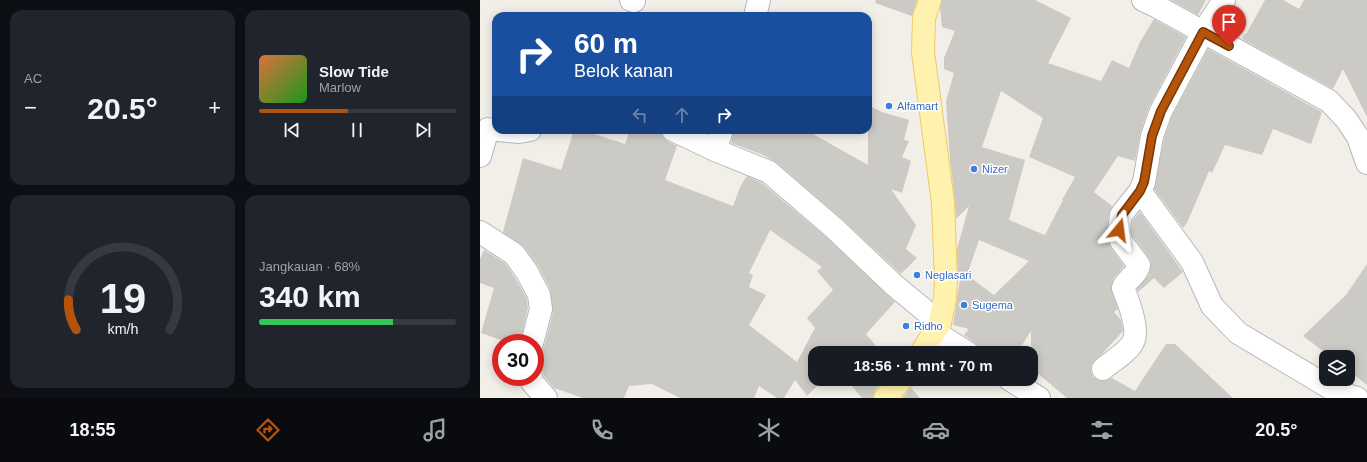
<!DOCTYPE html>
<html lang="id">
<head>
<meta charset="utf-8">
<style>
  body { margin:0; font-family:Arial,sans-serif; background:#20242c; color:#f1f3f6; height:100vh; display:flex; flex-direction:column; font-size:15px; white-space:nowrap }
  * { box-sizing:border-box; margin:0 }
  p { font-size:13px; color:#9ea1a6 }
  .icon { flex:none; width:22px; height:22px; fill:none; stroke:currentColor; stroke-width:2; stroke-linecap:round; stroke-linejoin:round }
  .map { position:relative; flex:1; overflow:hidden }
  .side { display:flex; flex-direction:column; gap:10px; padding:10px; background:#0d0f14; width:480px }
  .side>* { flex:none }
  .guide { position:absolute; left:12px; top:12px; width:380px; height:122px; border-radius:12px; box-shadow:0 2px 10px #0003; background:#1a4fa0; color:#fff; overflow:hidden }
  .tools { position:absolute; left:839px; top:350px; display:grid; gap:8px }
  .tools a { display:grid; place-items:center; width:36px; height:36px; border-radius:8px; background:#171b24; box-shadow:0 2px 10px #0003; font-size:20px }
  .speed { position:absolute; left:12px; top:334px; display:flex; gap:8px; font-size:20px; font-weight:700; text-align:center }
  .speed>* { display:grid; place-content:center; width:52px; height:52px; border-radius:50%; background:#171b24; box-shadow:0 2px 10px #0003; line-height:1 }
  .speed .limit { border:6px solid #d22; background:#fff; color:#111 }
  .pin { position:absolute; display:grid; place-items:center; width:34px; height:34px; color:#fff; margin:-41px -17px; border-radius:50% 50% 50% 0; rotate:-45deg; box-shadow:0 0 4px #0007 }
  .pin .icon { rotate:45deg }
  .me { position:absolute; width:44px; margin:-22px; rotate:16deg; stroke-linejoin:round; filter:drop-shadow(0 0 3px #0008) }
  .turn { display:flex; align-items:center; gap:14px; height:84px; padding:0 16px; font-size:18px }
  .turn .icon { width:52px; height:52px; stroke-width:2.5 }
  .turn b { display:block; font-size:28px; line-height:34px }
  .lanes { display:flex; align-items:center; height:38px; padding:0 16px; background:#0003; justify-content:center; gap:20px; direction:ltr }
  .lanes .off { opacity:.35 }
  .big { font-size:30px; font-weight:800; line-height:1.1 }
  .side .card { flex:1; display:flex; flex-direction:column; justify-content:center; gap:6px; min-width:0; padding:0 14px; border-radius:12px; background:#20242c }
  .side .dial { align-items:center; gap:0 }
  .dial svg { height:104px; overflow:visible; fill:none; stroke:#363941; stroke-width:7; stroke-linecap:round; text-anchor:middle }
  .dial text { fill:#f1f3f6; stroke:none }
  .song { display:flex; align-items:center; gap:12px }
  .cover { width:48px; height:48px; border-radius:6px; background:linear-gradient(135deg,hsl(20 70% 55%),hsl(120 70% 35%)) }
  .played { height:4px; border-radius:2px; background:linear-gradient(90deg,#b45309 45%,#363941 45%) }
  .keys { display:flex; justify-content:space-around; direction:ltr }
  .heat { display:flex; justify-content:space-between; align-items:center; font-size:22px; direction:ltr }
  .charge { height:6px; border-radius:3px; background:linear-gradient(90deg,#34c759 68%,#363941 0) }
  .side .tiles { flex:1; display:grid; gap:10px; grid-template-columns:repeat(2,1fr) }
  .trip { position:absolute; left:328px; top:346px; width:230px; height:40px; border-radius:12px; background:#171b24; box-shadow:0 2px 10px #0003; font-weight:800; line-height:40px; text-align:center }
  .menu { display:flex; height:64px; justify-content:space-around; align-items:center; background:#090b0e; color:#9ea1a6 }
  .menu .icon { width:28px; height:28px }
  .menu .on { color:#b45309 }
  .menu b { font-size:18px; color:#f1f3f6 }
  main { display:flex; flex:1; min-height:0 }
  .map>svg:first-child { display:block }
  .building { fill:#cccac5; fill-rule:evenodd }
  .lines { fill:none; stroke-linecap:round; stroke-linejoin:round }
  .minor-casing { stroke:#b5b8bc; stroke-width:24 }
  .major-casing { stroke:#f2c960; stroke-width:24 }
  .minor { stroke:#fff; stroke-width:22 }
  .major { stroke:#fff2af; stroke-width:22 }
  .route-casing { stroke:#753606; stroke-width:10 }
  .route { stroke:#b45309; stroke-width:7 }
  .shop-dot { fill:#3f7fe0; stroke:#fff; stroke-width:1.5 }
  .labels { text-anchor:middle; dominant-baseline:central; stroke-width:3; stroke-linejoin:round; paint-order:stroke }
  .shop-label { font-size:11px; fill:#366cbe; stroke:#fff; text-anchor:start }
</style>
</head>
<body>
<main>
<section class="side">
<div class="tiles">
<div class="card"><p>AC</p>
<div class="heat"><a>−</a><b class="big">20.5°</b><a>+</a></div>
</div>
<div class="card">
<div class="song"><i class="cover"></i><div><b>Slow Tide</b><p>Marlow</p></div></div>
<div class="played"></div>
<div class="keys"><svg class="icon" aria-label="previous" viewBox="0 0 24 24"><path d="M18 5L8 12l10 7zM5 5v14"/></svg><svg class="icon" aria-label="pause" viewBox="0 0 24 24"><path d="M8 5v14M16 5v14"/></svg><svg class="icon" aria-label="next" viewBox="0 0 24 24"><path d="M6 5l10 7-10 7zM19 5v14"/></svg></div>
</div>
<div class="card dial"><svg viewBox="0 0 100 80">
<path d="M14 69A42 42 0 1 1 86 69"/>
<path d="M14 69A42 42 0 0 1 8 46" stroke="#b45309"/>
<text x="50" y="56" font-size="32" font-weight="700">19</text>
<text x="50" y="72" font-size="11">km/h</text>
</svg></div>
<div class="card"><p>Jangkauan · 68%</p><b class="big">340 km</b><div class="charge"></div></div>
</div>
</section>
<div class="map">
<svg width="887" height="398" viewBox="0 0 887 398">
  <rect width="100%" height="100%" fill="#f1efe8"/>
  <g class="building">
    <polygon points="396,0 437,0 432,16 395,3"/>
    <path d="M462,0H555L591,18L568,63L621,81L632,60L649,68L660,42L674,19L706,37L669,107L660,134L655,161L638,156L614,192L632,206L629,213L627,228L629,243L631,248L644,266L634,278L631,287L638,309L634,312L641,320L643,331L622,354L615,360L611,365V371L613,377L618,380L625,381L632,378L655,391L686,344H695L753,398H587L551,368V331L537,353H500L499,347L495,343L484,335L489,329L473,325L480,279H478L477,249L489,206L476,219L475,201L470,160L466,101L474,73L464,69V58L475,31L462,27L460,8ZM521,91L563,118L549,157L595,177L582,200H583L565,235L529,220L545,160L502,147ZM499,240L549,261L514,295L487,275Z"/>
    <polygon points="691,0 726,0 718,15"/>
    <polygon points="785,0 803,0 819,9 824,0 887,0 887,117 863,69 853,89 762,39 764,34 766,34"/>
    <polygon points="728,49 842,112 831,144 793,129 782,155 745,145 732,173 729,171 707,223 703,228 674,189 684,139 692,116"/>
    <polygon points="388,105 402,112 429,120 424,140 429,141 422,157 431,161 422,193 411,189 436,225 426,249 437,258 421,274 362,219 297,163 281,154 251,143 254,130 326,130 388,165"/>
    <path d="M94,130H102L145,144L150,130H175L181,133L183,137L187,141L197,146L185,180L253,206L261,185L267,176L282,183L346,237L415,302L386,334L402,353H335V379H344L327,396L315,380L304,398H297L279,386L274,398H200L172,384L149,386L144,398H103L74,388L64,376L62,370L55,365V355L61,352L64,347L73,312L70,289L58,266L44,247L23,232L43,158L81,170ZM290,230L342,267L337,271L353,290L327,318L335,328L317,362L269,325L286,295L269,287L273,275L269,273Z"/>
    <polygon points="660,212 703,272 684,288 674,278 658,292 657,289 669,275 671,263 669,258 653,236 652,230 653,220"/>
    <polygon points="4,250 25,263 36,279 47,299 48,308 40,343 29,343 1,333 14,288 0,283 0,259"/>
    <polygon points="887,264 887,385 868,370 868,357 851,357 823,336 866,295"/>
    <polygon points="366,379 405,379 395,390 393,398 382,398"/>
    <polygon points="431,388 440,398 422,398"/>
  </g>
  <g class="lines">
    <defs>
      <g id="minor">
        <polyline points="151,0 154,1"/>
        <polyline points="663,0 676,6 849,101 866,119 878,137 887,163"/>
        <polyline points="275,16 279,0"/>
        <polyline points="18,130 39,132 50,130"/>
        <polyline points="193,130 235,150 289,172 354,228 414,285 460,323"/>
        <polyline points="235,150 242,130"/>
        <polyline points="0,156 8,129"/>
        <polyline points="660,191 712,262 732,306 758,333 857,392 877,398"/>
        <polyline points="0,232 34,254 47,272 59,295 61,309 52,343"/>
        <polyline points="455,332 488,353"/>
        <path d="M623,369C631,362 648,352 653,342C660,330 648,300 643,288C646,279 657,276 659,265L641,241L639,230L641,215L660,191L664,182L672,136L681,111L723,32L744,0"/>
        <polyline points="51,377 52,382 66,398"/>
        <polyline points="529,379 559,398"/>
      </g>
      <g id="major">
        <polyline points="441,353 460,323 465,298 466,280 463,203 443,52 444,18 450,0"/>
        <polyline points="405,398 422,379"/>
      </g>
    </defs>
    <use href="#minor" class="minor-casing"/>
    <use href="#major" class="major-casing"/>
    <use href="#minor" class="minor"/>
    <use href="#major" class="major"/>
  </g>
  <g class="lines">
    <defs>
      <polyline id="route" points="639,230 642,215 660,191 664,182 672,136 681,111 723,32 749,46"/>
    </defs>
    <use href="#route" class="route-casing"/>
    <use href="#route" class="route"/>
  </g>
  <g class="shop-dot">
    <circle cx="409" cy="106" r="4"/>
    <circle cx="494" cy="169" r="4"/>
    <circle cx="437" cy="275" r="4"/>
    <circle cx="484" cy="305" r="4"/>
    <circle cx="426" cy="326" r="4"/>
  </g>
  <g class="labels">
    <g class="shop-label">
      <text x="417" y="106">Alfamart</text>
      <text x="502" y="169">Nizer</text>
      <text x="445" y="275">Neglasari</text>
      <text x="492" y="305">Sugema</text>
      <text x="434" y="326">Ridho</text>
    </g>
  </g>
</svg>
<div class="tools">
<a><svg class="icon" aria-label="layers" viewBox="0 0 24 24"><path d="M12 4l9 5-9 5-9-5zM3 14l9 5 9-5"/></svg></a>
</div>
<div class="speed"><div class="limit">30</div></div>
<div class="pin" style="left:749px;top:46px;background:#d93025"><svg class="icon" aria-label="arrive" viewBox="0 0 24 24"><path d="M6 21V4h12l-3 4 3 4H6"/></svg></div>
<svg class="me" style="left:639px;top:230px" viewBox="-20 -20 40 40"><path d="M0-17L14 15 0 8-14 15z" fill="#b45309" stroke="#fff" stroke-width="4"/></svg>
<div class="trip">18:56 · 1 mnt · 70 m</div>
<div class="guide">
<div class="turn"><svg class="icon" aria-label="right" viewBox="0 0 24 24"><path d="M7 20v-9h11M14 6l5 5-5 5"/></svg><div><b>60 m</b>Belok kanan</div></div>
<div class="lanes"><svg class="icon off" aria-label="left" viewBox="0 0 24 24"><path d="M17 20v-9H6M10 6l-5 5 5 5"/></svg><svg class="icon off" aria-label="ahead" viewBox="0 0 24 24"><path d="M12 20V5M6 11l6-6 6 6"/></svg><svg class="icon" aria-label="right" viewBox="0 0 24 24"><path d="M7 20v-9h11M14 6l5 5-5 5"/></svg></div>
</div>
</div>
</main>
<nav class="menu">
<b>18:55</b>
<svg class="icon on" aria-label="directions" viewBox="0 0 24 24"><path d="M12 3l9 9-9 9-9-9zM9 14v-3h6M13 9l2 2-2 2"/></svg>
<svg class="icon" aria-label="music" viewBox="0 0 24 24"><path d="M9 18V5l10-2v13"/><circle cx="6" cy="18" r="3"/><circle cx="16" cy="16" r="3"/></svg>
<svg class="icon" aria-label="phone" viewBox="0 0 24 24"><path d="M5 4h4l2 5-3 2q2 4 5 5l2-3 5 2v4C11 20 4 13 5 4z"/></svg>
<svg class="icon" aria-label="climate" viewBox="0 0 24 24"><path d="M12 3v18M4 7l16 10M4 17L20 7"/></svg>
<svg class="icon" aria-label="car" viewBox="0 0 24 24"><path d="M5 17H2v-5l4-1 3-4h7l3 4 3 1v5h-3M9 17h6M6 11h13"/><circle cx="7" cy="17" r="2"/><circle cx="17" cy="17" r="2"/></svg>
<svg class="icon" aria-label="filters" viewBox="0 0 24 24"><path d="M4 7h16M4 17h16"/><circle cx="9" cy="7" r="2"/><circle cx="15" cy="17" r="2"/></svg>
<b>20.5°</b>
</nav>
</body>
</html>
